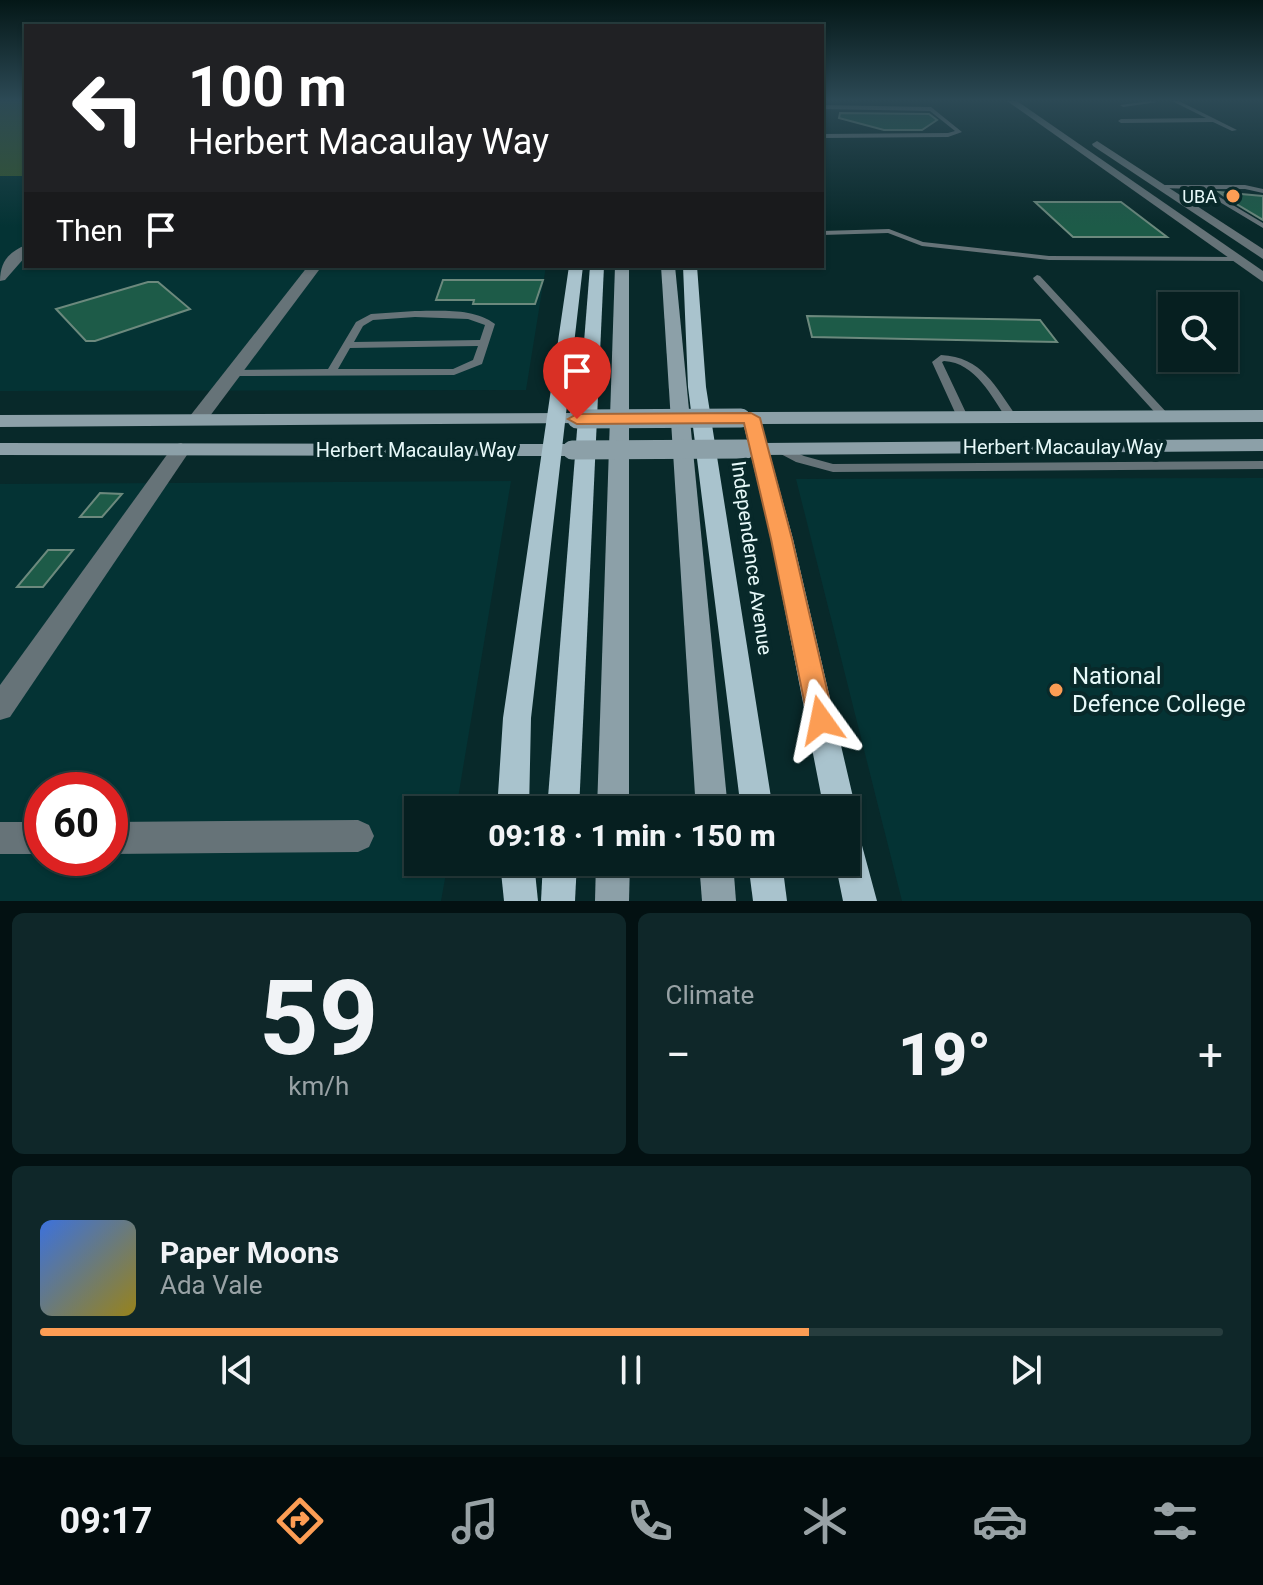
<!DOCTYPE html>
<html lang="en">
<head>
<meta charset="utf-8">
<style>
  body { margin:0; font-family:Roboto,sans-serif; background:#0f2729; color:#f1f3f6; height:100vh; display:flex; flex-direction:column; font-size:30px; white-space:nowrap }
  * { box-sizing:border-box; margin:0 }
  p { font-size:26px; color:#98a2a5 }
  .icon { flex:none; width:44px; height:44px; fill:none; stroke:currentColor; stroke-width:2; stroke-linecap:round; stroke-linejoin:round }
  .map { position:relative; height:901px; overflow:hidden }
  .panel { display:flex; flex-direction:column; gap:12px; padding:12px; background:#031112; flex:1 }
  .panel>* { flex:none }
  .guide { position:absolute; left:24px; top:24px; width:800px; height:244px; border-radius:0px; box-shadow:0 2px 6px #0004,0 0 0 2px #273d3e; background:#202124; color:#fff; overflow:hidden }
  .fabs { position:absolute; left:1158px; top:292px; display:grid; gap:16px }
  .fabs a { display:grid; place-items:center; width:80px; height:80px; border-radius:0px; background:#061f20; box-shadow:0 2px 6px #0004,0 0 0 2px #273d3e; font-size:40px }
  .speed { position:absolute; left:24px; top:772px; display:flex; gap:16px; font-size:40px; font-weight:700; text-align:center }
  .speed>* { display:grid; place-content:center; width:104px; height:104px; border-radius:50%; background:#061f20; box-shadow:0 2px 6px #0004,0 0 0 2px #273d3e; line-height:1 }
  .speed .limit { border:12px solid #d22; background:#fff; color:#111 }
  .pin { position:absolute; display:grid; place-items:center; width:68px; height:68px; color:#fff; margin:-82px -34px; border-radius:50% 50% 50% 0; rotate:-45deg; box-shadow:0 0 8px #0007 }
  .pin .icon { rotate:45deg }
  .me { position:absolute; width:88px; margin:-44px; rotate:348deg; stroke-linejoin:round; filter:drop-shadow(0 0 6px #0008) }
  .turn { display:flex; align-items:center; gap:28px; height:168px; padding:0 32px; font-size:36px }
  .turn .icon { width:104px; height:104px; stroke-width:2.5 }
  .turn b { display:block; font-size:56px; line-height:68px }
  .then { display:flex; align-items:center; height:76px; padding:0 32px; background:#0003; gap:16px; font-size:30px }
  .big { font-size:60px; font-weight:800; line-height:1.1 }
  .panel .card { flex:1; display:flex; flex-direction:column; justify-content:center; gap:12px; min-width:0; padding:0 28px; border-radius:12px; background:#0f2729 }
  .panel .dial { align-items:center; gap:0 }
  .dial b { font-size:104px; line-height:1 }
  .song { display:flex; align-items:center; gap:24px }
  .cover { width:96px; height:96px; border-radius:12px; background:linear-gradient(135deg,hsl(220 70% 55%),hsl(50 70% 35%)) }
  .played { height:8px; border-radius:4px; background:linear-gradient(90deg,#fc9d54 65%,#273d3e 65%) }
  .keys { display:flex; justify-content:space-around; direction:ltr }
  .heat { display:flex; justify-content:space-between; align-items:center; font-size:44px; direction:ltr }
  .panel .tiles { flex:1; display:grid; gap:12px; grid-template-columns:1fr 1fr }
  .card:last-child { grid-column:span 2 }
  .trip { position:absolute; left:404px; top:796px; width:456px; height:80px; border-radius:0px; background:#061f20; box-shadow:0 2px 6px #0004,0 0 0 2px #273d3e; font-weight:800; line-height:80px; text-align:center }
  .dock { display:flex; height:128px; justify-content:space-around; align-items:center; background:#020c0d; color:#98a2a5 }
  .dock .icon { width:56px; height:56px }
  .dock .on { color:#fc9d54 }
  .dock b { font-size:36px; color:#f1f3f6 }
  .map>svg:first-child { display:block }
  .built { fill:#043334; fill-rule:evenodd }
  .green { fill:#34562d }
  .building { fill:#1d5b48; stroke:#6c897d; stroke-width:2 }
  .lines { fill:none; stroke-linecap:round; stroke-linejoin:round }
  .service { fill:#667378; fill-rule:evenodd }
  .minor { fill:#667378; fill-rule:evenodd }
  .tertiary { fill:#667378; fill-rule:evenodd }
  .secondary { fill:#8ca0a8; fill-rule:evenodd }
  .primary { fill:#a9c3cd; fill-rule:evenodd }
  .secondary-bridge { stroke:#8ca0a8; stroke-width:19 }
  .route { fill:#fc9d54; stroke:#a46637; stroke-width:2 }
  .poi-dot { fill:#fc9d54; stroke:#08292a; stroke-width:3 }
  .labels { text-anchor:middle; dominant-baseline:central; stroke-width:8; stroke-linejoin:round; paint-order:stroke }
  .far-poi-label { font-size:18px; fill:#e7f9f9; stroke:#08292a; text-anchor:end }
  .street-label { font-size:20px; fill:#e7f9f9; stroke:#08292a }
  .near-poi-label { font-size:24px; fill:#e7f9f9; stroke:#08292a; text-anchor:start }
</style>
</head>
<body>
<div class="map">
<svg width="1263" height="901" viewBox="0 0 1263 901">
  <rect width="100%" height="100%" fill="#08292a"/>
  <g class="built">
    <polygon points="0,176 26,176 26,266 546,266 526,390 0,391"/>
    <polygon points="1263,478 1263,901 902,901 796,479"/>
    <path d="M511,481L456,810H418V862H448L441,901H0V484ZM42,790H110V858H42Z"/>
  </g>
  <rect class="green" x="0" y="101" width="26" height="75"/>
  <g class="building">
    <polygon points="840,113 929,114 937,120 922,130 884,130 839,118"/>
    <polygon points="1219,192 1263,196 1263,220 1228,199"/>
    <polygon points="1035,202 1121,202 1167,237 1073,237"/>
    <polygon points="443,280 543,280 535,304 473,304 474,300 436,300"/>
    <polygon points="148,282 158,282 190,309 95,341 86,341 56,309"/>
    <polygon points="807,316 1040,320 1057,342 812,337"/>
    <polygon points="100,493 122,494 102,517 80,517"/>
    <polygon points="48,550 73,550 43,587 17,587"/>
  </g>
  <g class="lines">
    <g class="service">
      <polygon points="1150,101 1158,102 1123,107 1120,105"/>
      <polygon points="1172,101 1179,101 1237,130 1232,131 1213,122 1121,123 1118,121 1121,119 1206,118"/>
      <polygon points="822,105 931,107 962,132 948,137 822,138 822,134 948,133 955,131 930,111 822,109"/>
      <polygon points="1161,185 1245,185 1263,189 1263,193 1245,189 1206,189 1263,223 1263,228 1198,189 1159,188 1158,187"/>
      <polygon points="889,229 923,242 1049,256 1236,257 1240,259 1236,261 1049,260 922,246 888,233 822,235 822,231"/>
      <polygon points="1037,275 1040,276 1168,414 1170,416 1168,418 1160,418 1034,280 1033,278"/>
      <path d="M415,311C441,311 474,308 495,324L482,364L454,375L233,376L228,373L233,370L328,369L356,322L371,314ZM415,317L468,319L485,325L480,340L354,342L363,326L373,320ZM478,346L473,360L453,369H338L350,348Z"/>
      <path d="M941,355C982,357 995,386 1017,417L1015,419H1007C991,396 976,363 944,361L942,362L968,417L962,420L958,419L932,362Z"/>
      <polygon points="781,445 804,456 833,464 1263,461 1263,469 833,472 796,462 777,452 775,449"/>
    </g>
    <g class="minor">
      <path d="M26,245V256L5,280L0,281C0,263 8,252 26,245Z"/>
      <polygon points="308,266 322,266 204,424 190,424 187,420 190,416"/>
      <polygon points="181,443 191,449 10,717 0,720 0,685 174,445"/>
      <polygon points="358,820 369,825 374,836 369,847 358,852 110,854 110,822"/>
      <rect x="0" y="822" width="42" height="32"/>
    </g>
    <g class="tertiary">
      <polygon points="1007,101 1017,101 1263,271 1263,282"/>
      <polygon points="1097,141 1263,249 1263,259 1093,146 1092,144"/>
    </g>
    <g class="secondary">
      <polygon points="615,266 629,266 629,810 597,810"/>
      <polygon points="661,266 675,266 728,810 696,810"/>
      <polygon points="1263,410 1263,422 741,424 732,418 741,412"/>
      <polygon points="573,413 582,419 580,423 0,427 0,415"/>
      <polygon points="1263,439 1263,451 746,455 736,449 746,443"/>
      <polygon points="0,443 568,444 578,450 568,456 0,455"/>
      <polygon points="596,862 630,862 629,901 595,901"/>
      <polygon points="699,862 733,862 736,901 702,901"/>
    </g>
    <g class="primary">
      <polygon points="569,266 583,266 531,718 529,810 497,810 503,718"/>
      <polygon points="590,266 604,266 579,810 547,810"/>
      <polygon points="683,266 697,266 706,387 773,810 741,810 688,387"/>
      <polygon points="751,412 760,418 793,539 856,810 848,822 857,827 877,901 843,901 835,862 846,862 846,810 824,810 771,539 742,418"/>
      <polygon points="500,862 534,862 538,901 504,901"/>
      <polygon points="543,862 577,862 575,901 541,901"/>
      <polygon points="748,862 782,862 787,901 753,901"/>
    </g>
    <g class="secondary-bridge">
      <polyline points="577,419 741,418"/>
      <polyline points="572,450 746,449"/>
    </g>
  </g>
  <linearGradient id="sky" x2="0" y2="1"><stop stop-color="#041717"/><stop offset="0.44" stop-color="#2c4955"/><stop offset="1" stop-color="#2c4955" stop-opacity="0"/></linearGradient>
  <rect width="1263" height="227" fill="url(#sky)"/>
  <polygon class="route" points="751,413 760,418 792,539 834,720 830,728 821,731 811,728 808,720 771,539 744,423 577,424 568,419 577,414"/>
  <g class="poi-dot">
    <circle cx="1233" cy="196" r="8"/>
    <circle cx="1056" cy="690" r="8"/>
  </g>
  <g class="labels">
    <g class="far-poi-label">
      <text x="1217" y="196">UBA</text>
    </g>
    <g class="street-label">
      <text x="1063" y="447">Herbert Macaulay Way</text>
      <text x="416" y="450">Herbert Macaulay Way</text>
      <text transform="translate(752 558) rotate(82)">Independence Avenue</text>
    </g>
    <g class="near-poi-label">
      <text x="1072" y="676">National<tspan x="1072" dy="28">Defence College</tspan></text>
    </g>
  </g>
</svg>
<div class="fabs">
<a><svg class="icon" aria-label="search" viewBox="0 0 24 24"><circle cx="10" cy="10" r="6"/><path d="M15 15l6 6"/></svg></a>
</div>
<div class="speed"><div class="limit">60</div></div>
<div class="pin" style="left:577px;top:419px;background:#d93025"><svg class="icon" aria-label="arrive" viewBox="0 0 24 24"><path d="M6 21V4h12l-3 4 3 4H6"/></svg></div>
<svg class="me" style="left:821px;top:720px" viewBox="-20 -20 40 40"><path d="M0-17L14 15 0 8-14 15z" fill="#fc9d54" stroke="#fff" stroke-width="4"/></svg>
<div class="trip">09:18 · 1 min · 150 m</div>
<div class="guide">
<div class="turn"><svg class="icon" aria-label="left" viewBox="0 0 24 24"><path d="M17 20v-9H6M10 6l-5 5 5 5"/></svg><div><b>100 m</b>Herbert Macaulay Way</div></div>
<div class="then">Then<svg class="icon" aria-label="arrive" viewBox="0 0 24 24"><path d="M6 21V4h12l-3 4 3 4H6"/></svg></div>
</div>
</div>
<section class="panel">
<div class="tiles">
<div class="card dial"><b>59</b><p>km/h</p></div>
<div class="card"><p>Climate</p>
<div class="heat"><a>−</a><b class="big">19°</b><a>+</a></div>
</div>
<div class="card">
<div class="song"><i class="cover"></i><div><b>Paper Moons</b><p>Ada Vale</p></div></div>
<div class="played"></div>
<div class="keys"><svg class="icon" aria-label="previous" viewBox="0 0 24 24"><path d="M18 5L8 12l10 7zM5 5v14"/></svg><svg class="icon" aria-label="pause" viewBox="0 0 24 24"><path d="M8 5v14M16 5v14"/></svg><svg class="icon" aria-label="next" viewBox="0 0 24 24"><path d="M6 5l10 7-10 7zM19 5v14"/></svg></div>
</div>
</div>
</section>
<nav class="dock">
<b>09:17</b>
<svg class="icon on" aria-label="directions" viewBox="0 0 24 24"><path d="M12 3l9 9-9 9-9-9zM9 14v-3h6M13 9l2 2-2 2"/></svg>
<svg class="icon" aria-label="music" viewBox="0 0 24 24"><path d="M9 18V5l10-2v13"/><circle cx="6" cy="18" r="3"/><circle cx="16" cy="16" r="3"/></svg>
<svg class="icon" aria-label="phone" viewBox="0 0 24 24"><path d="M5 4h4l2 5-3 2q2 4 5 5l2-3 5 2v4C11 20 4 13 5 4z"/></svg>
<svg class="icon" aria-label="climate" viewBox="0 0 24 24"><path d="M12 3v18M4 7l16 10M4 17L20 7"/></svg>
<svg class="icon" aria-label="car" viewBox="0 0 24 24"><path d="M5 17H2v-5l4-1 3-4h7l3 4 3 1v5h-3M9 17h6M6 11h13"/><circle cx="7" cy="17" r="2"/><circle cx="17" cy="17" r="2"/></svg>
<svg class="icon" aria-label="filters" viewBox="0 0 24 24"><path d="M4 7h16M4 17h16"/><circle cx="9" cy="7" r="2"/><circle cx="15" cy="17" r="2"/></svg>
</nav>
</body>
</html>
